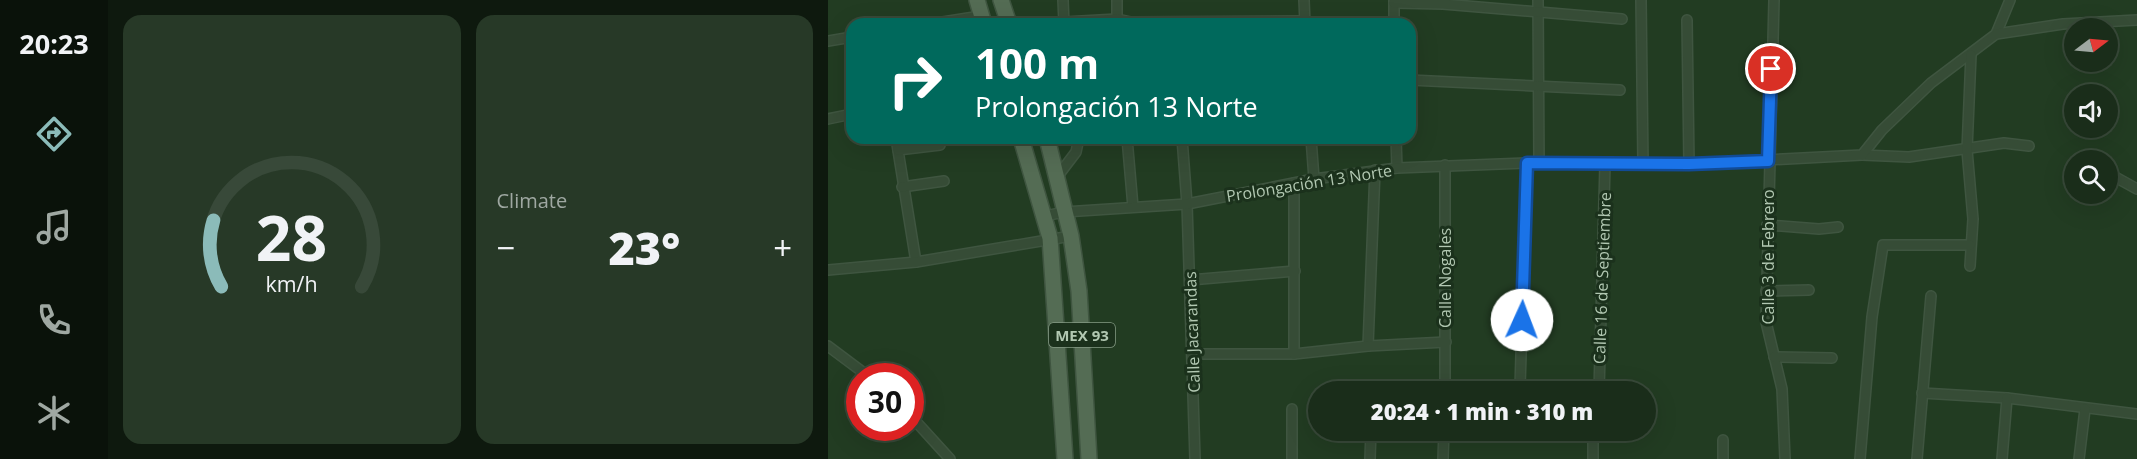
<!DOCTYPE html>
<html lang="en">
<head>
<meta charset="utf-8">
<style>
  body { margin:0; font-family:"Open Sans",sans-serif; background:#273927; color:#f1f3f6; height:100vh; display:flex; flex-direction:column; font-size:22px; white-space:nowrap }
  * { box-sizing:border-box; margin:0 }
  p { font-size:20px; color:#9fa8a2 }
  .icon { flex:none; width:33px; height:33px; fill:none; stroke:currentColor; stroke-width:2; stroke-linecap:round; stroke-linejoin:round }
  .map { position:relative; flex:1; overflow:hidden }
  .details { display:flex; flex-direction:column; gap:15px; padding:15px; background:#0e190e; width:720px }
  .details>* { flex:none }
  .banner { position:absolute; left:18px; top:18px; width:570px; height:126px; border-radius:18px; box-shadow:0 6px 24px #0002,0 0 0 2px #384939; background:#00695c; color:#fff; overflow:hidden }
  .needle { width:39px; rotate:74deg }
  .fabs { position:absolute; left:1236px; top:18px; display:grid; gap:12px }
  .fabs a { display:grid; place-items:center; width:54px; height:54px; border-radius:50%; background:#1a2d1a; box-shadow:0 6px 24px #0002,0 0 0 2px #384939; font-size:30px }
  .speed { position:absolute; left:18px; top:363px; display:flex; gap:12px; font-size:30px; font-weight:700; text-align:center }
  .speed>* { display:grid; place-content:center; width:78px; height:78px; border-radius:50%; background:#1a2d1a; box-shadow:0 6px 24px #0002,0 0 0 2px #384939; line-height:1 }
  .speed .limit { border:9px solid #d22; background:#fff; color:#111 }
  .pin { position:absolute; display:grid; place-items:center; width:51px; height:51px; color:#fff; margin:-26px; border:3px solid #fff; border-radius:50%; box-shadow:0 2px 6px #0007 }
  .me { position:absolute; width:66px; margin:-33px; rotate:2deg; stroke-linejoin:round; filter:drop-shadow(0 0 4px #0008) }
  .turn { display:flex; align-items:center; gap:21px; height:126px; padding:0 30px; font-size:27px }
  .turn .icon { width:78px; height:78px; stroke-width:2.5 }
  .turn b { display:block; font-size:42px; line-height:51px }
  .big { font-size:45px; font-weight:800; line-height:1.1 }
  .details .tile { flex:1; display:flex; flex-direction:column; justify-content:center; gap:9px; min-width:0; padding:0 21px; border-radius:18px; background:#273927 }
  .details .dial { align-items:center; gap:0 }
  .dial svg { height:156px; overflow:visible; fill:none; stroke:#384939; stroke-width:7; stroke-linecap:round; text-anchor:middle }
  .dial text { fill:#f1f3f6; stroke:none }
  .heat { display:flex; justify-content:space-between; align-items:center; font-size:33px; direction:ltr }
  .details .tiles { flex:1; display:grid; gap:15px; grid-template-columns:repeat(2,1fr) }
  .trip { position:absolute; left:480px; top:381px; width:348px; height:60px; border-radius:30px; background:#1a2d1a; box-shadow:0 6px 24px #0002,0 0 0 2px #384939; font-weight:800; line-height:60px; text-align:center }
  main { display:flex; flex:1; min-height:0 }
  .tab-bar { display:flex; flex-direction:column; width:108px; justify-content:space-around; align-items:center; background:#0a120a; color:#9fa8a2 }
  .tab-bar .icon { width:42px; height:42px }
  .tab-bar .current { color:#8bbbb9 }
  .tab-bar b { font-size:27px; color:#f1f3f6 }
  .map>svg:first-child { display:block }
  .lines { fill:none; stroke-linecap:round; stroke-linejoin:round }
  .minor-casing { stroke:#3f5540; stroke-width:12 }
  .primary-casing { stroke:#3f5540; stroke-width:18 }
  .minor { stroke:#364c36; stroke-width:9 }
  .primary { stroke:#546c54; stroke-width:15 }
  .route-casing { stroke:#114b97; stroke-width:15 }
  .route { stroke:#1a73e8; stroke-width:10 }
  .labels { text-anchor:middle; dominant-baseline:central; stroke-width:6; stroke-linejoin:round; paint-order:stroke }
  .shield { fill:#1b311c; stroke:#859b85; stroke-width:1.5 }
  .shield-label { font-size:15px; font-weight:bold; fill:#b2c8b2 }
  .street-label { font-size:16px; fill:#b2c8b2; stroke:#1b311c }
</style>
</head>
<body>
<main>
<nav class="tab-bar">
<b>20:23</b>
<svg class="icon current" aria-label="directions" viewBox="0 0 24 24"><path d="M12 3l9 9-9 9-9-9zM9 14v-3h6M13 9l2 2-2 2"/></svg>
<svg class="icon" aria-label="music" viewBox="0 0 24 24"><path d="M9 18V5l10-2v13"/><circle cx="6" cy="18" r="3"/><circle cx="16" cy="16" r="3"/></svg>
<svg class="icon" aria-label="phone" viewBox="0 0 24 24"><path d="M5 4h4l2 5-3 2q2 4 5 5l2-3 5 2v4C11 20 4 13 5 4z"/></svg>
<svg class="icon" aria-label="climate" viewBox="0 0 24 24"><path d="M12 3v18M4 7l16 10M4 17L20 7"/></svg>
</nav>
<section class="details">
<div class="tiles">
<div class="tile dial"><svg viewBox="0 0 100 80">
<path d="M14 69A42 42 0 1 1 86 69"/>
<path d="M14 69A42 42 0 0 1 10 35" stroke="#8bbbb9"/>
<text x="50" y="56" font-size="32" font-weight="700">28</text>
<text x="50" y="72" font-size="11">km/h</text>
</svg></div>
<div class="tile"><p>Climate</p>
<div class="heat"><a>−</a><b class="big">23°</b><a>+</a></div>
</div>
</div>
</section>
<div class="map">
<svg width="1309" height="459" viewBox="0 0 1309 459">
  <rect width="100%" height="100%" fill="#223c22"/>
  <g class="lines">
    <defs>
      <g id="minor">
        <polyline points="235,0 236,24"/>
        <polyline points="289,0 289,24"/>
        <polyline points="476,0 477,24"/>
        <polyline points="566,0 566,24"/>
        <polyline points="710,0 711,163"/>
        <polyline points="813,0 815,163"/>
        <polyline points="946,0 938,322 954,389 957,459"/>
        <polyline points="566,3 615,4 794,19"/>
        <polyline points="859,20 861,164"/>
        <polyline points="236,22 289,19 303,22 477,21"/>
        <polyline points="102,24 153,16"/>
        <polyline points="1168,34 1182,0"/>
        <polyline points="0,41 24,37"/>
        <polyline points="582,80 792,90"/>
        <polyline points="0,119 24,114"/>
        <polyline points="68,138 88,262"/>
        <polyline points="299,138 305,207"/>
        <polyline points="354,138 359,204 367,459"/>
        <polyline points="483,138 486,179"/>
        <polyline points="568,138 569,168"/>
        <polyline points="70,150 112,145"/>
        <polyline points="1034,155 1081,157 1176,143 1201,146"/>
        <polyline points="1280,173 1309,189"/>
        <polyline points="229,177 248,152 251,138"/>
        <polyline points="74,187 116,181"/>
        <polyline points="217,216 236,212 359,204 486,179 569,168 699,163 861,164 1034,155 1054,130 1103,83 1168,34 1235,24 1309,20"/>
        <polyline points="939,225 991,229 1010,227"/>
        <polyline points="1142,266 1145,219 1139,150 1143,55"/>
        <polyline points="0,270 88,262 243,236"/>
        <polyline points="362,280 467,271"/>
        <polyline points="938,291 981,290"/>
        <polyline points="0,346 40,376"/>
        <polyline points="540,346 547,170"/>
        <polyline points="365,354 466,354 540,346 618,342"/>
        <polyline points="466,354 466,183"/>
        <polyline points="946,357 1004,358"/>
        <polyline points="617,387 692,387 707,392"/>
        <polyline points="692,387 699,163"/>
        <polyline points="617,392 617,165"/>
        <polyline points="771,392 777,164"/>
        <polyline points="1094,393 1179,398 1309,414"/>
        <polyline points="464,409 464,459"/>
        <polyline points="82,415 122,459"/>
        <polyline points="542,459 543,430"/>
        <polyline points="615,459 616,430"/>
        <polyline points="765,459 765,430"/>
        <polyline points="895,459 895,440"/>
        <polyline points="1032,459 1044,317 1055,245 1142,245"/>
        <polyline points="1089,459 1103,296"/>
        <polyline points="1174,459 1179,398"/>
        <polyline points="1251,459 1257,409"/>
      </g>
      <g id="primary">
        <polyline points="149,0 156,24"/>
        <polyline points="173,0 181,24"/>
        <polyline points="193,138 222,238 237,459"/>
        <polyline points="219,138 243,236 251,291 261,459"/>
      </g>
    </defs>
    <use href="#minor" class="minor-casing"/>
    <use href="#primary" class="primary-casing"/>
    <use href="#minor" class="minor"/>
    <use href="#primary" class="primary"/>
  </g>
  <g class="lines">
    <defs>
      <polyline id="route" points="694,320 699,163 861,164 940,161 943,69"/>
    </defs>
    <use href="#route" class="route-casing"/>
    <use href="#route" class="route"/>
  </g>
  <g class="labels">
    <rect class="shield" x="221" y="323" width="66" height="24" rx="4.5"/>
    <g class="shield-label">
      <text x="254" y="335">MEX 93</text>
    </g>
    <g class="street-label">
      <text transform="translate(481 183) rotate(-9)">Prolongación 13 Norte</text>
      <text transform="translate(940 257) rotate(-90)">Calle 3 de Febrero</text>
      <text transform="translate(617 278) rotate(-90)">Calle Nogales</text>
      <text transform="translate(774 278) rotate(-88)">Calle 16 de Septiembre</text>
      <text transform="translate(364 332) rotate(-92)">Calle Jacarandas</text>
    </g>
  </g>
</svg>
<div class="fabs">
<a><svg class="needle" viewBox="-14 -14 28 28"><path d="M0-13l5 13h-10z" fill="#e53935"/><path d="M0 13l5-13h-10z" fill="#9fa8a2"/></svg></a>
<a><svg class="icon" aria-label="sound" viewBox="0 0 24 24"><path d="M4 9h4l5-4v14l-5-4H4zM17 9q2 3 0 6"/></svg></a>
<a><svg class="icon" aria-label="search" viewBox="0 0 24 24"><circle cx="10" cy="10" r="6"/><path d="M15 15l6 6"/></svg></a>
</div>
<div class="speed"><div class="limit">30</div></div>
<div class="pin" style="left:943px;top:69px;background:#d93025"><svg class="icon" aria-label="arrive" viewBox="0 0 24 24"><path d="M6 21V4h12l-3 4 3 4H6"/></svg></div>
<svg class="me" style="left:694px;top:320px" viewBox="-20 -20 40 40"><circle r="19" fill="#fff"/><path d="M0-13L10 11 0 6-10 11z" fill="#1a73e8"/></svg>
<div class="trip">20:24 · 1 min · 310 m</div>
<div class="banner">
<div class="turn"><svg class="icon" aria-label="right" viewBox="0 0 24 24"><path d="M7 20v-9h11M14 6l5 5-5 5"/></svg><div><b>100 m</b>Prolongación 13 Norte</div></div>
</div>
</div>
</main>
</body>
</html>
